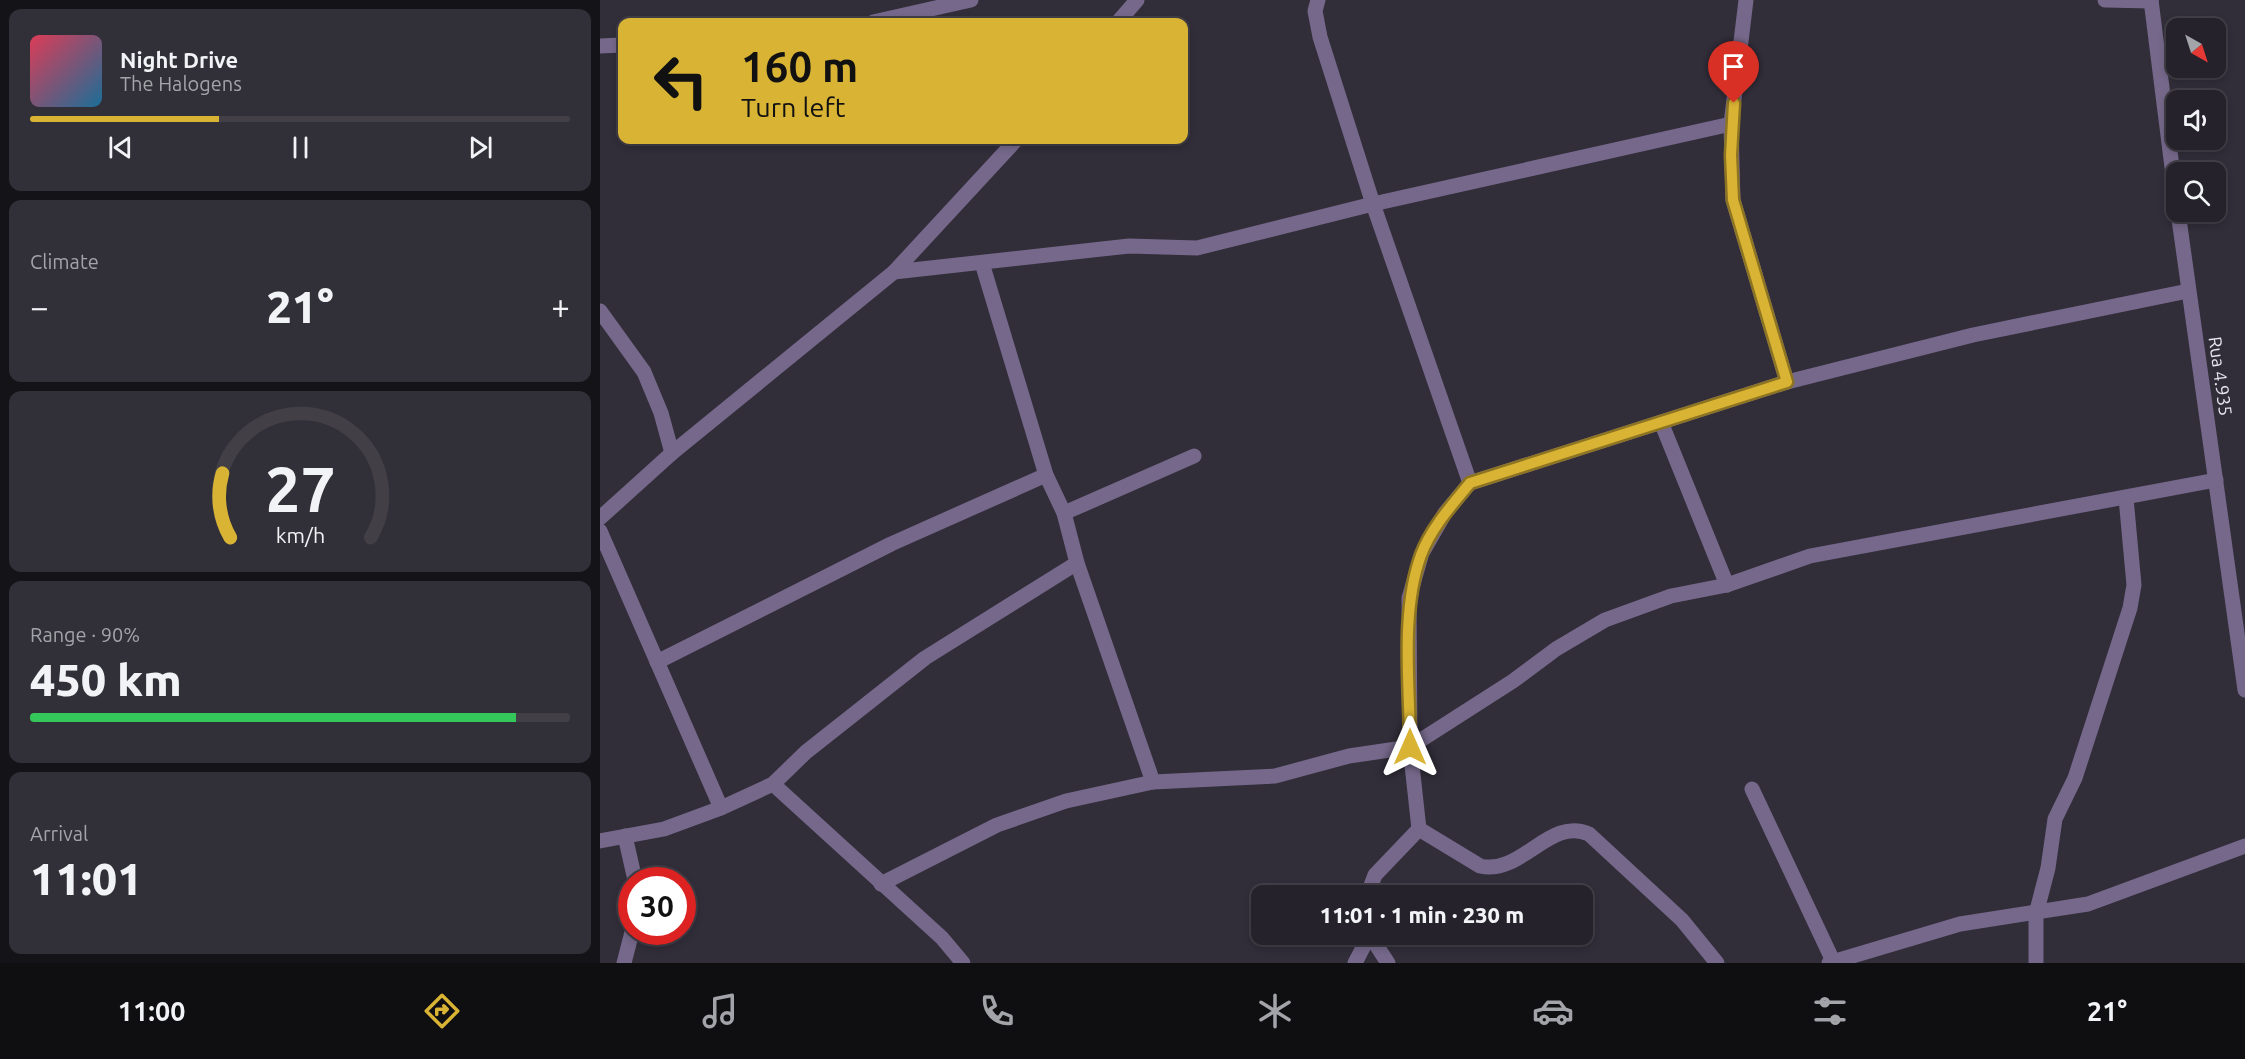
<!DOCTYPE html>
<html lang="en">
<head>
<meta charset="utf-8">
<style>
  body { margin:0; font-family:Ubuntu,sans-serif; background:#312f37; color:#f1f3f6; height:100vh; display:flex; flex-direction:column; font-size:22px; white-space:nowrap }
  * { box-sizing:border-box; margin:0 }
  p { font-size:20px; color:#a3a4a9 }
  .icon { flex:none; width:33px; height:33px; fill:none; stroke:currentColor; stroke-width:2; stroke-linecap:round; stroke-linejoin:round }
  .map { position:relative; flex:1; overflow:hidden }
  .details { display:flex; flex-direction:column; gap:9px; padding:9px; background:#141318; width:600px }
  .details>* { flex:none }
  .banner { position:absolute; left:18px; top:18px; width:570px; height:126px; border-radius:12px; box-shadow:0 3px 9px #0003,0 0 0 2px #423f47; background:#d9b334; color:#111; overflow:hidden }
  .needle { width:39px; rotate:141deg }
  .controls { position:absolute; left:1566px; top:18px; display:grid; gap:12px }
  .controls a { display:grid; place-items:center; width:60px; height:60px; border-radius:12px; background:#25222b; box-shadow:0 3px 9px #0003,0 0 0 2px #423f47; font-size:30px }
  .speed { position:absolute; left:18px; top:867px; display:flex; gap:12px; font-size:30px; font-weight:700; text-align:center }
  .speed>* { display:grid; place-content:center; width:78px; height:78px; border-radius:50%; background:#25222b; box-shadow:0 3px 9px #0003,0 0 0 2px #423f47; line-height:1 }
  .speed .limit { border:9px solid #d22; background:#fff; color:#111 }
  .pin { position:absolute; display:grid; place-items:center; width:51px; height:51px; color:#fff; margin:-62px -26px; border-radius:50% 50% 50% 0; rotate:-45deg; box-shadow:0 0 6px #0007 }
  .pin .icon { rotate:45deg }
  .me { position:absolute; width:66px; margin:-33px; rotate:0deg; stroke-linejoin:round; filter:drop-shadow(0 0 4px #0008) }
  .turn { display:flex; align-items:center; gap:21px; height:126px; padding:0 24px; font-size:27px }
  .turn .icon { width:78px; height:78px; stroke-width:2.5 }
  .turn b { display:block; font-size:42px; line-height:51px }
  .big { font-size:45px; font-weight:800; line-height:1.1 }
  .details .card { flex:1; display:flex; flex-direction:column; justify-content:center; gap:9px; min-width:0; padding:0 21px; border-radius:12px; background:#312f37 }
  .details .dial { align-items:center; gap:0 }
  .dial svg { height:156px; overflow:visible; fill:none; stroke:#423f47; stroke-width:7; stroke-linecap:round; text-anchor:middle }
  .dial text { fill:#f1f3f6; stroke:none }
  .song { display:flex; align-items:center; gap:18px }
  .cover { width:72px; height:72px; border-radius:9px; background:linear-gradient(135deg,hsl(350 70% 55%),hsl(200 70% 35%)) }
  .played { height:6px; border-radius:3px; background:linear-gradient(90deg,#d9b334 35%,#423f47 35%) }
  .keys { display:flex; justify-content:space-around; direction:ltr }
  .heat { display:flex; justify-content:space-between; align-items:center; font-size:33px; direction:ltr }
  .charge { height:9px; border-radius:4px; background:linear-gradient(90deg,#34c759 90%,#423f47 0) }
  .trip { position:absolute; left:651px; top:885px; width:342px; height:60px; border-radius:12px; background:#25222b; box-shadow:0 3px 9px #0003,0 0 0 2px #423f47; font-weight:800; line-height:60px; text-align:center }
  .tab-bar { display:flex; height:96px; justify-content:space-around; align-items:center; background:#0f0e11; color:#a3a4a9 }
  .tab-bar .icon { width:42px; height:42px }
  .tab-bar .selected { color:#d9b334 }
  .tab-bar b { font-size:27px; color:#f1f3f6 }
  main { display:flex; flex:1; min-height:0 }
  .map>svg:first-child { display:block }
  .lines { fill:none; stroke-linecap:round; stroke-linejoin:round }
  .street { stroke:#75688a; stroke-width:15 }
  .route-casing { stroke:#8d7422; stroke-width:15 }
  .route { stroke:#d9b334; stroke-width:10 }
  .labels { text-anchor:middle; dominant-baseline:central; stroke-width:6; stroke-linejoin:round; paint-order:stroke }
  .street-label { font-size:18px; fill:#e8e6ee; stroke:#312d39 }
</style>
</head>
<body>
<main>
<section class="details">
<div class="card">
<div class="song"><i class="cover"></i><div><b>Night Drive</b><p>The Halogens</p></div></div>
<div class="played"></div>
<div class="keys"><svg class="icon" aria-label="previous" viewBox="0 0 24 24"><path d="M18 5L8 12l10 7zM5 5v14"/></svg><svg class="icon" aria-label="pause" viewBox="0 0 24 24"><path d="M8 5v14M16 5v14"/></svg><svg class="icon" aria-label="next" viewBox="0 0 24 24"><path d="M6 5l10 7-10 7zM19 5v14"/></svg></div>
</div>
<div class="card"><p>Climate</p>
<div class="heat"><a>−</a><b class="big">21°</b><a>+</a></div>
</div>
<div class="card dial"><svg viewBox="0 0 100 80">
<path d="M14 69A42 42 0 1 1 86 69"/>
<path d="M14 69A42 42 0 0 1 10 36" stroke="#d9b334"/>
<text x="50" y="56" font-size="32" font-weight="700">27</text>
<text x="50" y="72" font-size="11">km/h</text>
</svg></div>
<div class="card"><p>Range · 90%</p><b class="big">450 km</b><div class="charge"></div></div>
<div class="card"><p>Arrival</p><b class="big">11:01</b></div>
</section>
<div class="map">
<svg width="1645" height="963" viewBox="0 0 1645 963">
  <rect width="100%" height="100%" fill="#312d39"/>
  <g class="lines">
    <g class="street">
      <polyline points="718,0 715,11 720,37 773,204 870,483"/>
      <polyline points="1146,0 1131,124 1133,200 1187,382"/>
      <polyline points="1505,0 1551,1"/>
      <polyline points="1551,0 1576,199"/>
      <polyline points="273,22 371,0"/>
      <polyline points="518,22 537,0"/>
      <polyline points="0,46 22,45"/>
      <polyline points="1578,212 1645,690"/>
      <polyline points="382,263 446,475 464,513 477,563 553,782"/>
      <polyline points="294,272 529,246 597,248 773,204 1131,124"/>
      <polyline points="0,311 44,372 61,413 72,453"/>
      <polyline points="1061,422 1127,585"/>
      <polyline points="464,513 594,456"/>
      <polyline points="0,518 72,453 294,272 416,140"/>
      <polyline points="0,531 121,808"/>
      <polyline points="57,662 291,544 446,475"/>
      <polyline points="173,784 342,938 363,963"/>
      <polyline points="1152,789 1233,961"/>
      <path d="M819,829L880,866C921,876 950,816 989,834L1082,920L1117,963"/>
      <polyline points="25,836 35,880"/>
      <polyline points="0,841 64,829 121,808 173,784 206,752 325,658 477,563"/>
      <polyline points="281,884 397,825 466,801 553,782 675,776 749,756 810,747 913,681 956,649 1005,620 1071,596 1127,585 1210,556 1616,480"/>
      <polyline points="767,896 775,875 819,829 810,747 809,598 822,553 845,513 870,483 1187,382 1373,335 1588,291"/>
      <polyline points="771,937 788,963"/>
      <polyline points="24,963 32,932"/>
      <polyline points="755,963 770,934"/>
      <polyline points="1229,963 1360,924 1488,904 1645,846"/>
      <polyline points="1436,963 1436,914 1448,868 1455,819 1475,778 1530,608 1534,585 1526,498"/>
    </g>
  </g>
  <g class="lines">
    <defs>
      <path id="route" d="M810,747C810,686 800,613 821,555C831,528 852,505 870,483L1187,382L1133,200L1131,155L1134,103"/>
    </defs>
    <use href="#route" class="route-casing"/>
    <use href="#route" class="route"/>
  </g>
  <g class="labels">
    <g class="street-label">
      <text transform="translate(1621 376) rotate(82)">Rua 4.935</text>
    </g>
  </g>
</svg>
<div class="controls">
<a><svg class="needle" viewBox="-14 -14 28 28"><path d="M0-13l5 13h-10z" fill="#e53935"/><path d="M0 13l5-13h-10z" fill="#a3a4a9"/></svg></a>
<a><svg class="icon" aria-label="sound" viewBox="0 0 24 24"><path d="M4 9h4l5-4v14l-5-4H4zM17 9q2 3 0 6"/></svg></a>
<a><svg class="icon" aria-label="search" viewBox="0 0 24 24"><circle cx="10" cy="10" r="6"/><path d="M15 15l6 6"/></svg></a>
</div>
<div class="speed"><div class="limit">30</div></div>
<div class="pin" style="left:1134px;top:103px;background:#d93025"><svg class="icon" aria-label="arrive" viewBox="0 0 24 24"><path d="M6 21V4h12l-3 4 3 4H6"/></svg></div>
<svg class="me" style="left:810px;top:747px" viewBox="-20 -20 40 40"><path d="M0-17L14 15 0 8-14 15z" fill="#d9b334" stroke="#fff" stroke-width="4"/></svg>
<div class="trip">11:01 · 1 min · 230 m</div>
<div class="banner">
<div class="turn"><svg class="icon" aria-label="left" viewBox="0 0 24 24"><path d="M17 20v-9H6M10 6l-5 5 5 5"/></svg><div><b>160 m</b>Turn left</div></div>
</div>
</div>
</main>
<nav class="tab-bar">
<b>11:00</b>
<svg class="icon selected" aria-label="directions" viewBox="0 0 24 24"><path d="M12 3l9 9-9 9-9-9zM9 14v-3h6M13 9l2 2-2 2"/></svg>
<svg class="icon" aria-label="music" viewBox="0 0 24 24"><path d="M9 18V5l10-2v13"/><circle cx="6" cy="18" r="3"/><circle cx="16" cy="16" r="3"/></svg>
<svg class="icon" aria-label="phone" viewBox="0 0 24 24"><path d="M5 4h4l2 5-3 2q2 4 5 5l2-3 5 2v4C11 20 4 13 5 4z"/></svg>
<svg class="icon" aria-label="climate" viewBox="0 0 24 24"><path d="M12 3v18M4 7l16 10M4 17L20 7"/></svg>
<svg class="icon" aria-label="car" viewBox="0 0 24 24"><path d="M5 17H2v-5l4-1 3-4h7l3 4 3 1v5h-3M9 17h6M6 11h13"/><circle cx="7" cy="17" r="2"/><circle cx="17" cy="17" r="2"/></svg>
<svg class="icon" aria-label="filters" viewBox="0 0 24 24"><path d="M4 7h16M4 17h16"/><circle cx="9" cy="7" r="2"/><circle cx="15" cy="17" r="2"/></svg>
<b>21°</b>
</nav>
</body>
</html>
